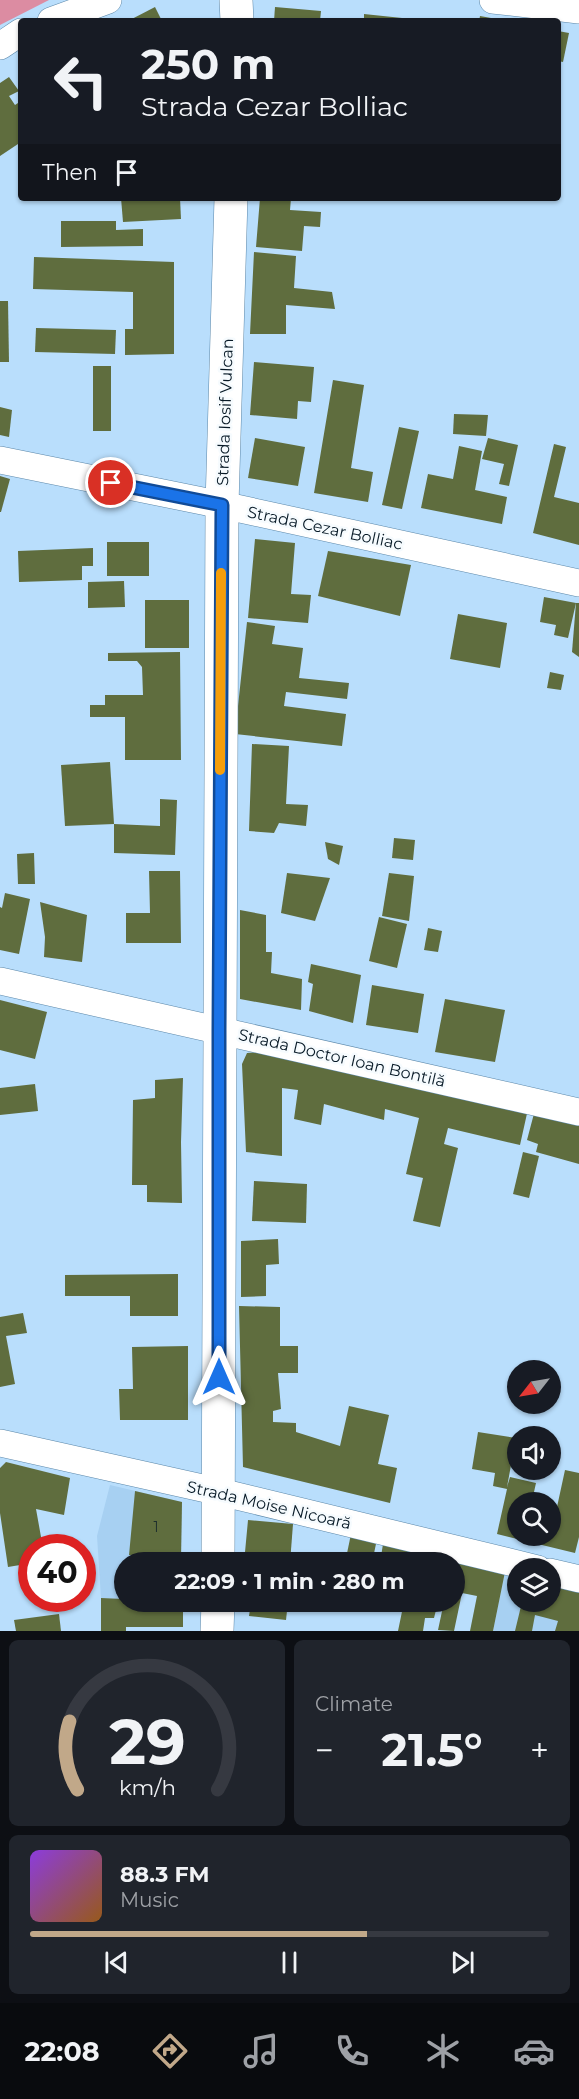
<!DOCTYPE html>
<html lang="en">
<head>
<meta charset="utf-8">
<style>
  body { margin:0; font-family:Montserrat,sans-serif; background:#20242c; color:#f1f3f6; height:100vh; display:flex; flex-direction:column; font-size:22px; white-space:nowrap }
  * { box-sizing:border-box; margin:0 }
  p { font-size:20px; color:#9ea1a6 }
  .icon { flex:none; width:33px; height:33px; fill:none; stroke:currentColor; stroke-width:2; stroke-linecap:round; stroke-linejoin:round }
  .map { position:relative; height:1631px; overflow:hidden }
  .details { display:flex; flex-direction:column; gap:9px; padding:9px; background:#0d0f14; flex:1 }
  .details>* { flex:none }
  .hud { position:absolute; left:18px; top:18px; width:543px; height:183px; border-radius:6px; box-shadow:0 2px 4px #0004; background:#171b24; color:#f1f3f6; overflow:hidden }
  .needle { width:39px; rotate:239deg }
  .tools { position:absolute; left:507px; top:1360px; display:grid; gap:12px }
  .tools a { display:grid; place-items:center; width:54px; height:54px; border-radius:50%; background:#171b24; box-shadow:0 2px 4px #0004; font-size:30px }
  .speed { position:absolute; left:18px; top:1534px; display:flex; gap:12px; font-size:30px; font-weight:700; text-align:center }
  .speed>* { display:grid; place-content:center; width:78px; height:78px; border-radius:50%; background:#171b24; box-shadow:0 2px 4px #0004; line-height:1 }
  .speed .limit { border:9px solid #d22; background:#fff; color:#111 }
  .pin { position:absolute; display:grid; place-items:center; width:51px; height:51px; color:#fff; margin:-26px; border:3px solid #fff; border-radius:50%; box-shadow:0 2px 6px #0007 }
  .me { position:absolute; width:66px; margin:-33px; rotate:0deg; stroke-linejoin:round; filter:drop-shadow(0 0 4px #0008) }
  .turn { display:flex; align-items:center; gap:21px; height:126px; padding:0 24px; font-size:27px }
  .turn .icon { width:78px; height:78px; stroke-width:2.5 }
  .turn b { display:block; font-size:42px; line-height:51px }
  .then { display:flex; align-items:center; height:57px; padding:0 24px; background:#0003; gap:12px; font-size:22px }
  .big { font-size:45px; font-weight:700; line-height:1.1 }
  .details .tile { flex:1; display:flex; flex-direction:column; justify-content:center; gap:9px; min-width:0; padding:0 21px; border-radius:9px; background:#20242c }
  .details .dial { align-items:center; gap:0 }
  .dial svg { height:156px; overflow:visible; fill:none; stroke:#363941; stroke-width:7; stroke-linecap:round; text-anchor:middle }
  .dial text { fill:#f1f3f6; stroke:none }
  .song { display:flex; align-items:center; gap:18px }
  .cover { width:72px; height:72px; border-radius:9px; background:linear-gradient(135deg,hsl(270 70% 55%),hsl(30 70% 35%)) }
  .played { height:6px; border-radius:3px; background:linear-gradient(90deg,#c1a889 65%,#363941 65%) }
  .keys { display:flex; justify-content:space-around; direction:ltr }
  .heat { display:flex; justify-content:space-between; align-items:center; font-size:33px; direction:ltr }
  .details .tiles { flex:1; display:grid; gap:9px; grid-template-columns:1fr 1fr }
  .tile:last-child { grid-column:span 2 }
  .trip { position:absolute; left:114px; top:1552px; width:351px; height:60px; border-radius:30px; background:#171b24; box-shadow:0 2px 4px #0004; font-weight:700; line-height:60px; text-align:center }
  .dock { display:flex; height:96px; justify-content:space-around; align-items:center; background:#090b0e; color:#9ea1a6 }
  .dock .icon { width:42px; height:42px }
  .dock .current { color:#c1a889 }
  .dock b { font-size:27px; color:#f1f3f6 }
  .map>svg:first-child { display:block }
  .built { fill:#a7d0f2 }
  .green { fill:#dc8ca2 }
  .building { fill:#5f6d3e }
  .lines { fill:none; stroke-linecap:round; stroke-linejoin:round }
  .street-casing { stroke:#5b87a9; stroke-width:28 }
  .secondary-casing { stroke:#5b87a9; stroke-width:34 }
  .street { stroke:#fff; stroke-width:27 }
  .secondary { stroke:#fff; stroke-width:33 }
  .route-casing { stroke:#114b97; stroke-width:15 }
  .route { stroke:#1a73e8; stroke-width:10 }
  .slow { stroke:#f59e0b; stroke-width:10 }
  .labels { text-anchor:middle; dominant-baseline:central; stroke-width:5; stroke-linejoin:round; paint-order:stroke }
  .number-label { font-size:14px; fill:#1d2e2c }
  .street-label { font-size:16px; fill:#071926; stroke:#f6fbfe }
</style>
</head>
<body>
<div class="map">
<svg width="579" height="1631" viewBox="0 0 579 1631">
  <rect width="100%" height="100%" fill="#b9defc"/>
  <g class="built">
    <polygon points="110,1485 182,1502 181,1563 124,1563 124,1599 101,1598 97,1536"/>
    <polygon points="505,1572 517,1576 518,1602 550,1602 579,1631 493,1631"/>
  </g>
  <polygon class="green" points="0,0 49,0 0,25"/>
  <g class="building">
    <polygon points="155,7 162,21 128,21"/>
    <polygon points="275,7 321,11 320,21 274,21"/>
    <polygon points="364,14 402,18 402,21 364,21"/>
    <polygon points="480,16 502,20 502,21 479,21"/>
    <polygon points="558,31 569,33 563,62 558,61"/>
    <polygon points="9,77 19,91 9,96 15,105 21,101 21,142 0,156 0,83"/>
    <polygon points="121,198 180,198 181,219 123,222"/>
    <polygon points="260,198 291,198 290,210 321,212 320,227 304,226 302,251 256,247"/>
    <polygon points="61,221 116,221 116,230 143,229 143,246 61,247"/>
    <polygon points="254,252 296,256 294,288 332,292 335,309 286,305 286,334 250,334"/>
    <polygon points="34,257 174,262 174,354 125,355 125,329 133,329 133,292 33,289"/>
    <polygon points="0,301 8,301 9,362 0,362"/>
    <polygon points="36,328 116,330 115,354 35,352"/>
    <polygon points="254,362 314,367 311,402 298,401 297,419 250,415"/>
    <rect x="93" y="366" width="18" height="65"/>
    <polygon points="333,380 364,385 351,468 373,472 368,502 314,493"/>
    <polygon points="0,407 12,410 9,437 0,435"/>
    <polygon points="454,414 488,415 486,436 453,434"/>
    <polygon points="399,427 419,431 402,509 382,505"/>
    <polygon points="255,438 305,447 298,486 248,478"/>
    <polygon points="488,438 518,445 509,486 499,484 504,464 482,459"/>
    <polygon points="554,444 566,447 554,497 579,503 579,545 533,533"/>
    <polygon points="459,446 482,451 475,490 507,497 502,524 421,508 428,474 453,479"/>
    <polygon points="0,476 10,479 1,512 0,512"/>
    <polygon points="255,539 295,543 291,594 311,595 308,623 248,618"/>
    <rect x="107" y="542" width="42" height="34"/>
    <polygon points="93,548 93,566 82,566 82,580 19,582 18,551"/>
    <polygon points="328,551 411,565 400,616 318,596"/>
    <polygon points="124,581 125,607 88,608 88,582"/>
    <polygon points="544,597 576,603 568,638 554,635 556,625 540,622"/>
    <rect x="145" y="600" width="44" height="48"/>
    <polygon points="576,603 579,603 579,657 572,652"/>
    <polygon points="458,614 507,623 500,668 450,659"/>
    <polygon points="247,622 275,626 272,644 303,648 299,678 349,683 347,699 286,692 284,706 346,714 342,746 235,734"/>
    <polygon points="180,652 181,760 125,760 125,717 90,717 90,705 105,705 105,695 143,695 142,667 137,661 108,661 108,653"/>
    <polygon points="550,672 564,675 561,690 547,688"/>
    <polygon points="252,744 289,746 286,804 308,805 306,826 279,823 274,833 249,831"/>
    <polygon points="110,762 114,824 65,826 61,765"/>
    <polygon points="160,799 177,800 175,855 114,853 114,824 160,826"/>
    <polygon points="394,838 415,840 413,860 392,858"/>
    <polygon points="325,842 343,846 339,865 328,859"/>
    <polygon points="34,853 35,884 18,884 17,854"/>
    <polygon points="149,871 180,871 181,943 126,943 126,913 150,913"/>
    <polygon points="287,873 330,878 315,921 281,913"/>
    <polygon points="389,873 414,876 409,921 382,916"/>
    <polygon points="5,893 30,899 19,954 0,950 0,907 2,908"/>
    <polygon points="40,902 87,915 82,962 44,957 45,937"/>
    <polygon points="240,910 266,915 266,952 272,952 271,973 302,979 301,1010 240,999"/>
    <polygon points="379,917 407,924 397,968 369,961"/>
    <polygon points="428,928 442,931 438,952 424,950"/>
    <polygon points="311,964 361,975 353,1023 309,1011 313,984 308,982"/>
    <polygon points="372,985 424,994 418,1033 366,1025"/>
    <polygon points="445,999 505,1010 495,1062 435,1052"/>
    <polygon points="0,1000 47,1012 35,1059 0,1050"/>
    <polygon points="259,1052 528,1109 520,1145 448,1128 444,1144 458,1148 440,1227 413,1221 423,1178 406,1174 419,1118 385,1109 384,1120 324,1104 321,1125 294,1119 298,1090 282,1088 282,1156 246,1152 242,1064 247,1053"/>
    <polygon points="183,1078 181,1142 182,1203 147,1202 147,1185 132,1185 133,1100 155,1098 155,1080"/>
    <polygon points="35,1084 38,1111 0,1115 0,1088"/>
    <polygon points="536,1106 579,1118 579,1164 536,1152 538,1144 527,1140"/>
    <polygon points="523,1152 539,1156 529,1198 513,1194"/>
    <polygon points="254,1181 307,1184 306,1223 252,1221"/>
    <polygon points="278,1239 279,1264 266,1265 266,1296 241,1297 241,1241"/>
    <polygon points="178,1274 178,1316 130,1316 130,1296 65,1296 65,1275"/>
    <polygon points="239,1306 280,1307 280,1346 298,1346 298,1373 278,1373 281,1409 273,1411 273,1422 296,1423 296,1432 340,1446 349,1406 389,1415 378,1464 397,1468 390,1503 243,1467"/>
    <polygon points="23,1313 27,1333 6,1336 15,1384 0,1387 0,1317"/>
    <polygon points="188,1346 188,1420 120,1420 119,1389 133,1389 132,1347"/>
    <polygon points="478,1432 516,1438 507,1487 510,1477 536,1483 532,1501 537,1503 518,1503 518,1536 550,1536 550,1505 557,1507 565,1470 579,1473 579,1537 575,1553 497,1534 507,1489 493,1486 495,1473 472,1469"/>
    <polygon points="6,1462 70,1478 64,1515 36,1509 43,1548 32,1548 32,1563 8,1567 0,1513 0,1468"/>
    <polygon points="135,1491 182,1502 181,1559 129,1555"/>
    <polygon points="248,1520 293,1524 290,1563 244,1563"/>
    <polygon points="351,1534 377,1539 372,1563 345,1563"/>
    <polygon points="383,1544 447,1558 446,1563 380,1563"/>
    <polygon points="453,1561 505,1572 493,1631 470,1631 477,1596 462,1593 454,1631 438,1630 444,1602 454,1602 454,1563 452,1563"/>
    <polygon points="550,1584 579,1590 579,1631 555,1631 558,1621 535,1615 532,1631 515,1631 522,1602 550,1602"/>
    <polygon points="101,1598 124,1599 124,1602 183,1602 183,1627 126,1627 126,1631 101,1631"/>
    <polygon points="251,1602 288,1602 286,1620 249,1616"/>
    <polygon points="293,1602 343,1602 342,1610"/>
    <polygon points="404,1602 438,1602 434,1618 425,1618 423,1631 398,1631"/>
    <polygon points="59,1614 61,1631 16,1631 14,1620"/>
  </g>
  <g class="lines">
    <defs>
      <g id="street">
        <polyline points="493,0 579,10"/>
        <polyline points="51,21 108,0"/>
        <polyline points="0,46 21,32"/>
        <polyline points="0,460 222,505 579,583"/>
        <polyline points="0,981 579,1112"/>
        <polyline points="0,1443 220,1492 538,1569"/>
        <polyline points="550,1572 579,1579"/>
      </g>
      <g id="secondary">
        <polyline points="236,0 237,21"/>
        <polyline points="218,1563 222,505 231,198"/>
        <polyline points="217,1631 218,1602"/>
      </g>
    </defs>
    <use href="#street" class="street-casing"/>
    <use href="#secondary" class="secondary-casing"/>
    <use href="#street" class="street"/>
    <use href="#secondary" class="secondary"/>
  </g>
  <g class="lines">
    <defs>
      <polyline id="route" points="111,483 222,505 219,1030 219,1377"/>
    </defs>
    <use href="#route" class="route-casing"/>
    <use href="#route" class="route"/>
    <polyline class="slow" points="220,770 221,573"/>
  </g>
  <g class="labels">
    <g class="number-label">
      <text x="156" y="1527">1</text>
    </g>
    <g class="street-label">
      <text transform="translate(225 412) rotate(-88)">Strada Iosif Vulcan</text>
      <text transform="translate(325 528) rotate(12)">Strada Cezar Bolliac</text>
      <text transform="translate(342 1058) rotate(13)">Strada Doctor Ioan Bontilă</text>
      <text transform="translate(269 1505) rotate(13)">Strada Moise Nicoară</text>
    </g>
  </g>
</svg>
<div class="tools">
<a><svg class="needle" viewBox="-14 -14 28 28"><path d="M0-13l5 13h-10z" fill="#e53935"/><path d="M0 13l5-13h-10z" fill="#9ea1a6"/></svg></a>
<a><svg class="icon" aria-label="sound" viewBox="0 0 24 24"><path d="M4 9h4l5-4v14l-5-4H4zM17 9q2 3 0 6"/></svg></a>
<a><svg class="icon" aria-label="search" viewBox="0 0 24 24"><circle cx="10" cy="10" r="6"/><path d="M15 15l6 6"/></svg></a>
<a><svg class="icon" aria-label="layers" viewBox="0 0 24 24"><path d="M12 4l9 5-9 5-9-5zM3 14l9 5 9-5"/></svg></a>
</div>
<div class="speed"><div class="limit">40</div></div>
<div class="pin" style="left:111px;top:483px;background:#d93025"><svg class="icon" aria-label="arrive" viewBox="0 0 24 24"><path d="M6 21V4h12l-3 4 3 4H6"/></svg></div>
<svg class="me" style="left:219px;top:1377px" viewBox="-20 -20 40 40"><path d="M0-17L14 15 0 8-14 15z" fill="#1a73e8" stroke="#fff" stroke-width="4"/></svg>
<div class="trip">22:09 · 1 min · 280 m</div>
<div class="hud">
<div class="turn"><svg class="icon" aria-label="left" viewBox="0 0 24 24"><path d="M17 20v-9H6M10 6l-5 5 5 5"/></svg><div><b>250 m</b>Strada Cezar Bolliac</div></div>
<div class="then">Then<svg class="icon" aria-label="arrive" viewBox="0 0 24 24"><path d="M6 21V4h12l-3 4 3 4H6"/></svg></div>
</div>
</div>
<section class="details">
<div class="tiles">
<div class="tile dial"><svg viewBox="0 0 100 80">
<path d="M14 69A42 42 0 1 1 86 69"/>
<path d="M14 69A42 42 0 0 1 10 34" stroke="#c1a889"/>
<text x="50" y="56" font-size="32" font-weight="700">29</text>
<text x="50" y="72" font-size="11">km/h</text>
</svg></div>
<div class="tile"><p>Climate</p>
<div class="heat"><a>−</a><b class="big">21.5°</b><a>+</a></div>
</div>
<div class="tile">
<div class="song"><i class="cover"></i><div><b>88.3 FM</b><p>Music</p></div></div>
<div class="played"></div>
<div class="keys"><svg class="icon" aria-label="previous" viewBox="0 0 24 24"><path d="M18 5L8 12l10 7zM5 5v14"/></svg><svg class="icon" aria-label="pause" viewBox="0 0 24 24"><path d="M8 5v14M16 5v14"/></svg><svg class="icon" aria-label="next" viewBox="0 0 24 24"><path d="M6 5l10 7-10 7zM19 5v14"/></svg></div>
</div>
</div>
</section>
<nav class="dock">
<b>22:08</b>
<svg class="icon current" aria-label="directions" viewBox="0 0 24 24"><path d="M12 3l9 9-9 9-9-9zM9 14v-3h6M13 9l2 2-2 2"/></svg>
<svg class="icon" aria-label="music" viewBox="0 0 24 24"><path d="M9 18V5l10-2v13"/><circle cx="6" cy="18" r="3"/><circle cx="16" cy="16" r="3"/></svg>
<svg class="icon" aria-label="phone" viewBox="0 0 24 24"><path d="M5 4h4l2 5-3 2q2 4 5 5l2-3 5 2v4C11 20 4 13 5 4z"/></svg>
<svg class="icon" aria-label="climate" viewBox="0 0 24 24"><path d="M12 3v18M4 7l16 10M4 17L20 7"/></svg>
<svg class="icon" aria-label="car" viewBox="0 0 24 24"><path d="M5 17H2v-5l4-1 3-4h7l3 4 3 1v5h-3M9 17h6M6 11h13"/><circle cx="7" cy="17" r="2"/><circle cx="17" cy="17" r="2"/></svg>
</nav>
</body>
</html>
